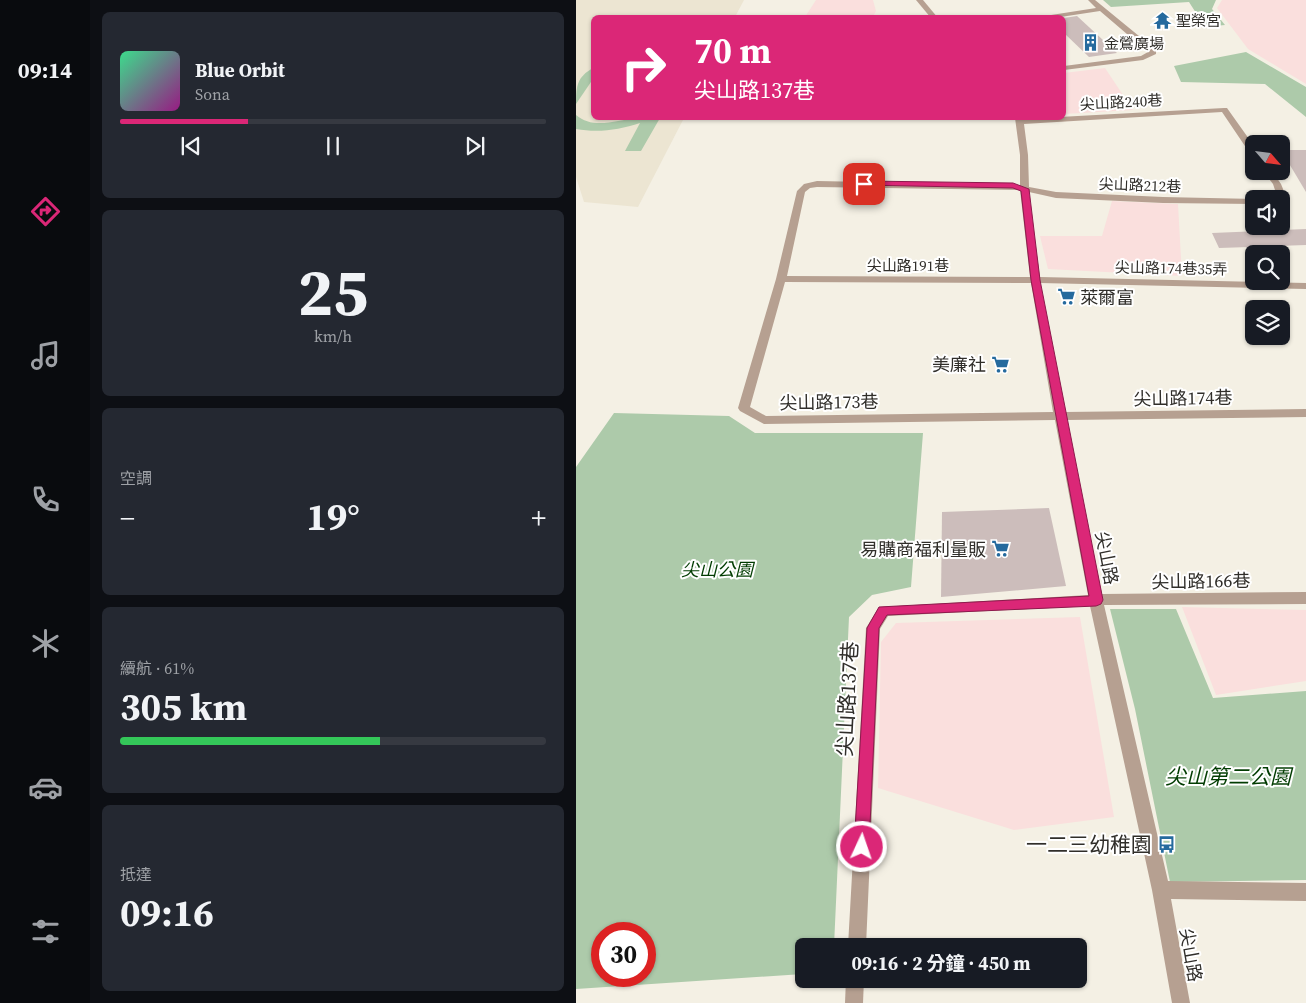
<!DOCTYPE html>
<html lang="zh-TW">
<head>
<meta charset="utf-8">
<style>
  body { margin:0; font-family:"Source Serif 4","Noto Sans TC",serif; background:#242831; color:#f1f3f6; height:100vh; display:flex; flex-direction:column; font-size:19px; white-space:nowrap }
  * { box-sizing:border-box; margin:0 }
  p { font-size:16px; color:#9ea1a6 }
  .icon { flex:none; width:28px; height:28px; fill:none; stroke:currentColor; stroke-width:2; stroke-linecap:round; stroke-linejoin:round }
  .map { position:relative; flex:1; overflow:hidden }
  .sheet { display:flex; flex-direction:column; gap:12px; padding:12px; background:#0d0f14; width:486px }
  .sheet>* { flex:none }
  .guide { position:absolute; left:15px; top:15px; width:475px; height:105px; border-radius:8px; box-shadow:0 1px 4px #0004; background:#db2777; color:#fff; overflow:hidden }
  .needle { width:32px; rotate:118deg }
  .controls { position:absolute; left:669px; top:135px; display:grid; gap:10px }
  .controls a { display:grid; place-items:center; width:45px; height:45px; border-radius:8px; background:#171b24; box-shadow:0 1px 4px #0004; font-size:25px }
  .speed { position:absolute; left:15px; top:922px; display:flex; gap:10px; font-size:25px; font-weight:700; text-align:center }
  .speed>* { display:grid; place-content:center; width:65px; height:65px; border-radius:50%; background:#171b24; box-shadow:0 1px 4px #0004; line-height:1 }
  .speed .limit { border:8px solid #d22; background:#fff; color:#111 }
  .pin { position:absolute; display:grid; place-items:center; width:42px; height:42px; color:#fff; margin:-21px; border-radius:10px; box-shadow:0 2px 8px #0006 }
  .me { position:absolute; width:55px; margin:-28px; rotate:3deg; stroke-linejoin:round; filter:drop-shadow(0 0 4px #0008) }
  .turn { display:flex; align-items:center; gap:18px; height:105px; padding:0 20px; font-size:22px }
  .turn .icon { width:65px; height:65px; stroke-width:2.5 }
  .turn b { display:block; font-size:35px; line-height:42px }
  .big { font-size:38px; font-weight:700; line-height:1.1 }
  .sheet .widget { flex:1; display:flex; flex-direction:column; justify-content:center; gap:8px; min-width:0; padding:0 18px; border-radius:8px; background:#242831 }
  .sheet .dial { align-items:center; gap:0 }
  .dial b { font-size:65px; line-height:1 }
  .song { display:flex; align-items:center; gap:15px }
  .cover { width:60px; height:60px; border-radius:8px; background:linear-gradient(135deg,hsl(150 70% 55%),hsl(310 70% 35%)) }
  .played { height:5px; border-radius:2px; background:linear-gradient(90deg,#db2777 30%,#363941 30%) }
  .keys { display:flex; justify-content:space-around; direction:ltr }
  .heat { display:flex; justify-content:space-between; align-items:center; font-size:28px; direction:ltr }
  .charge { height:8px; border-radius:4px; background:linear-gradient(90deg,#34c759 61%,#363941 0) }
  .trip { position:absolute; left:219px; top:938px; width:292px; height:50px; border-radius:8px; background:#171b24; box-shadow:0 1px 4px #0004; font-weight:700; line-height:50px; text-align:center }
  main { display:flex; flex:1; min-height:0 }
  .dock { display:flex; flex-direction:column; width:90px; justify-content:space-around; align-items:center; background:#090b0e; color:#9ea1a6 }
  .dock .icon { width:35px; height:35px }
  .dock .current { color:#db2777 }
  .dock b { font-size:22px; color:#f1f3f6 }
  .map>svg:first-child { display:block }
  .built { fill:#ece5d2 }
  .industrial { fill:#fadfdd }
  .green { fill:#adcaaa; fill-rule:evenodd }
  .building { fill:#ccbdbb }
  .lines { fill:none; stroke-linecap:round; stroke-linejoin:round }
  .minor { fill:#b6a091; fill-rule:evenodd }
  .route { fill:#db2777; stroke:#8e194d }
  .labels { text-anchor:middle; dominant-baseline:central; stroke-width:4; stroke-linejoin:round; paint-order:stroke }
  .far-poi-label { font-size:15px; fill:#302e2a; stroke:#fff; text-anchor:start }
  .far-street-label { font-size:15px; fill:#302e2a; stroke:#fff }
  .poi-label { font-size:18px; fill:#302e2a; stroke:#fff; text-anchor:end }
  .street-label { font-size:18px; fill:#302e2a; stroke:#fff }
  .park-label { font-size:18px; font-style:italic; fill:#013c01; stroke:#fff }
  .near-street-label { font-size:21px; fill:#302e2a; stroke:#fff }
  .near-park-label { font-size:21px; font-style:italic; fill:#013c01; stroke:#fff }
  .near-poi-label { font-size:21px; fill:#302e2a; stroke:#fff; text-anchor:end }
</style>
</head>
<body>
<main>
<nav class="dock">
<b>09:14</b>
<svg class="icon current" aria-label="directions" viewBox="0 0 24 24"><path d="M12 3l9 9-9 9-9-9zM9 14v-3h6M13 9l2 2-2 2"/></svg>
<svg class="icon" aria-label="music" viewBox="0 0 24 24"><path d="M9 18V5l10-2v13"/><circle cx="6" cy="18" r="3"/><circle cx="16" cy="16" r="3"/></svg>
<svg class="icon" aria-label="phone" viewBox="0 0 24 24"><path d="M5 4h4l2 5-3 2q2 4 5 5l2-3 5 2v4C11 20 4 13 5 4z"/></svg>
<svg class="icon" aria-label="climate" viewBox="0 0 24 24"><path d="M12 3v18M4 7l16 10M4 17L20 7"/></svg>
<svg class="icon" aria-label="car" viewBox="0 0 24 24"><path d="M5 17H2v-5l4-1 3-4h7l3 4 3 1v5h-3M9 17h6M6 11h13"/><circle cx="7" cy="17" r="2"/><circle cx="17" cy="17" r="2"/></svg>
<svg class="icon" aria-label="filters" viewBox="0 0 24 24"><path d="M4 7h16M4 17h16"/><circle cx="9" cy="7" r="2"/><circle cx="15" cy="17" r="2"/></svg>
</nav>
<section class="sheet">
<div class="widget">
<div class="song"><i class="cover"></i><div><b>Blue Orbit</b><p>Sona</p></div></div>
<div class="played"></div>
<div class="keys"><svg class="icon" aria-label="previous" viewBox="0 0 24 24"><path d="M18 5L8 12l10 7zM5 5v14"/></svg><svg class="icon" aria-label="pause" viewBox="0 0 24 24"><path d="M8 5v14M16 5v14"/></svg><svg class="icon" aria-label="next" viewBox="0 0 24 24"><path d="M6 5l10 7-10 7zM19 5v14"/></svg></div>
</div>
<div class="widget dial"><b>25</b><p>km/h</p></div>
<div class="widget"><p>空調</p>
<div class="heat"><a>−</a><b class="big">19°</b><a>+</a></div>
</div>
<div class="widget"><p>續航 · 61%</p><b class="big">305 km</b><div class="charge"></div></div>
<div class="widget"><p>抵達</p><b class="big">09:16</b></div>
</section>
<div class="map">
<svg width="730" height="1003" viewBox="0 0 730 1003">
  <rect width="100%" height="100%" fill="#f4f0e4"/>
  <polygon class="built" points="0,0 168,0 159,17 18,18 18,118 108,118 62,207 8,202 0,177"/>
  <g class="industrial">
    <polygon points="240,0 297,0 300,11 297,17 229,17"/>
    <polygon points="646,0 730,0 730,84 672,49 641,8"/>
    <polygon points="529,68 557,110 488,114 488,73"/>
    <polygon points="536,201 602,204 606,276 472,269 464,236 526,236"/>
    <polygon points="606,607 730,610 730,681 640,695"/>
    <polygon points="504,617 538,817 438,830 302,788 305,642 320,623"/>
  </g>
  <g class="green">
    <polygon points="527,0 640,0 636,9 649,25 629,27 613,2 535,7"/>
    <polygon points="670,52 730,87 730,117 689,84 605,82 598,66"/>
    <path d="M17,68V79L0,104C0,86 1,77 17,68Z"/>
    <path d="M0,115C17,130 41,120 60,118C68,116 76,117 84,118L65,151H49L64,123C43,130 22,133 0,129Z"/>
    <path d="M38,413L153,416L179,433H347L335,587L296,595L273,617L258,946H228L227,974L0,989V467ZM26,934H69V976H26Z"/>
    <polygon points="534,609 600,609 637,698 730,691 730,880 594,882 559,709"/>
  </g>
  <g class="building">
    <polygon points="501,16 541,53 513,57 488,33 488,18"/>
    <polygon points="705,150 730,150 730,192"/>
    <polygon points="730,229 730,245 643,248 636,233"/>
    <polygon points="473,508 490,586 365,597 366,512"/>
  </g>
  <g class="lines">
    <g class="minor">
      <polygon points="340,0 347,0 362,18 355,18"/>
      <polygon points="512,0 519,0 580,50 580,54 567,60 488,70 488,66 565,56 572,52 524,11 478,18 456,18 520,8"/>
      <path d="M648,108H651L678,146V155H675L646,112L448,124L452,155L453,187L480,192L587,197L680,199H678V204L587,203L480,198L453,192V198L464,277L730,283V289L464,283L489,412L730,409V417L490,420L526,594L730,592V604L528,605L592,881L730,883V901L595,899L614,1003H596L576,890L514,606L312,616L304,629L290,946H272L290,628L303,607L512,595L479,420L188,424L164,411L162,408L200,279L221,191L228,184L241,181L444,185V155L439,118H447V119ZM241,187L444,190L454,277L211,276L229,192L234,188ZM209,282L455,283L477,412L190,416L174,407Z"/>
      <path d="M687,171H696L705,184L709,194C705,200 700,199 694,199L700,193L697,184Z"/>
      <polygon points="270,979 288,979 287,1003 269,1003"/>
    </g>
  </g>
  <polygon class="route" points="288,181 437,183 453,189 464,280 527,600 525,604 520,606 311,615 303,628 293,847 291,852 286,854 281,852 278,847 291,628 303,607 513,596 455,280 445,191 437,188 285,185 284,184"/>
  <defs>
    <symbol id="temple-bare" viewBox="-9 -9 18 18"><path d="M0-6L5-2H3V0L6.5 2.5H4V6H1.5V3h-3V6H-4V2.5H-6.5L-3 0V-2H-5Z" fill="#256a9e" stroke="#fff" stroke-width="2.5" paint-order="stroke"/></symbol>
    <symbol id="building-bare" viewBox="-9 -9 18 18"><path d="M-4-6H4V6H1V3H-1V6H-4ZM-2.5-4.3h1.7v1.8h-1.7ZM.8-4.3h1.7v1.8H.8ZM-2.5-1h1.7V.8h-1.7ZM.8-1h1.7V.8H.8Z" fill="#256a9e" stroke="#fff" stroke-width="2.5" paint-order="stroke"/></symbol>
    <symbol id="supermarket-bare" viewBox="-9 -9 18 18"><path d="M-6-5.5h2.5l.6 2H6L4.5 2H-2.5L-4.4-4H-6ZM-1.5 3.2a1.3 1.3 0 1 0 .1 0ZM3 3.2a1.3 1.3 0 1 0 .1 0Z" fill="#256a9e" stroke="#fff" stroke-width="2.5" paint-order="stroke"/></symbol>
    <symbol id="bus-bare" viewBox="-9 -9 18 18"><path d="M-5-6H5V4H4V6H2V4H-2V6H-4V4H-5ZM-3.5-4V0h7V-4ZM-3.5 1.2v1.5H-2V1.2ZM2 1.2v1.5H3.5V1.2Z" fill="#256a9e" stroke="#fff" stroke-width="2.5" paint-order="stroke"/></symbol>
  </defs>
  <g fill-rule="evenodd">
    <use href="#temple-bare" x="574" y="8" width="25" height="25"/>
    <use href="#building-bare" x="502" y="30" width="25" height="25"/>
    <use href="#supermarket-bare" x="478" y="284" width="25" height="25"/>
    <use href="#supermarket-bare" x="412" y="352" width="25" height="25"/>
    <use href="#supermarket-bare" x="412" y="536" width="25" height="25"/>
    <use href="#bus-bare" x="578" y="832" width="25" height="25"/>
  </g>
  <g class="labels">
    <g class="far-poi-label">
      <text x="600" y="20">聖榮宮</text>
      <text x="528" y="43">金鶯廣場</text>
    </g>
    <g class="far-street-label">
      <text transform="translate(545 102) rotate(-3)">尖山路240巷</text>
      <text transform="translate(564 185) rotate(2)">尖山路212巷</text>
      <text x="332" y="265">尖山路191巷</text>
      <text transform="translate(595 268) rotate(1)">尖山路174巷35弄</text>
    </g>
    <g class="poi-label">
      <text x="504" y="297" text-anchor="start">萊爾富</text>
      <text x="410" y="364">美廉社</text>
      <text x="410" y="549">易購商福利量販</text>
    </g>
    <g class="street-label">
      <text transform="translate(607 398) rotate(-1)">尖山路174巷</text>
      <text transform="translate(253 402) rotate(-1)">尖山路173巷</text>
      <text transform="translate(531 558) rotate(79)">尖山路</text>
      <text transform="translate(625 581) rotate(-1)">尖山路166巷</text>
      <text transform="translate(615 955) rotate(80)">尖山路</text>
    </g>
    <g class="park-label">
      <text x="141" y="569">尖山公園</text>
    </g>
    <g class="near-street-label">
      <text transform="translate(271 699) rotate(-87)">尖山路137巷</text>
    </g>
    <g class="near-park-label">
      <text x="652" y="776">尖山第二公園</text>
    </g>
    <g class="near-poi-label">
      <text x="576" y="844">一二三幼稚園</text>
    </g>
  </g>
</svg>
<div class="controls">
<a><svg class="needle" viewBox="-14 -14 28 28"><path d="M0-13l5 13h-10z" fill="#e53935"/><path d="M0 13l5-13h-10z" fill="#9ea1a6"/></svg></a>
<a><svg class="icon" aria-label="sound" viewBox="0 0 24 24"><path d="M4 9h4l5-4v14l-5-4H4zM17 9q2 3 0 6"/></svg></a>
<a><svg class="icon" aria-label="search" viewBox="0 0 24 24"><circle cx="10" cy="10" r="6"/><path d="M15 15l6 6"/></svg></a>
<a><svg class="icon" aria-label="layers" viewBox="0 0 24 24"><path d="M12 4l9 5-9 5-9-5zM3 14l9 5 9-5"/></svg></a>
</div>
<div class="speed"><div class="limit">30</div></div>
<div class="pin" style="left:288px;top:184px;background:#d93025"><svg class="icon" aria-label="arrive" viewBox="0 0 24 24"><path d="M6 21V4h12l-3 4 3 4H6"/></svg></div>
<svg class="me" style="left:286px;top:847px" viewBox="-20 -20 40 40"><circle r="17" fill="#db2777" stroke="#fff" stroke-width="3"/><path d="M0-11L8 9 0 5-8 9z" fill="#fff"/></svg>
<div class="trip">09:16 · 2 分鐘 · 450 m</div>
<div class="guide">
<div class="turn"><svg class="icon" aria-label="right" viewBox="0 0 24 24"><path d="M7 20v-9h11M14 6l5 5-5 5"/></svg><div><b>70 m</b>尖山路137巷</div></div>
</div>
</div>
</main>
</body>
</html>
